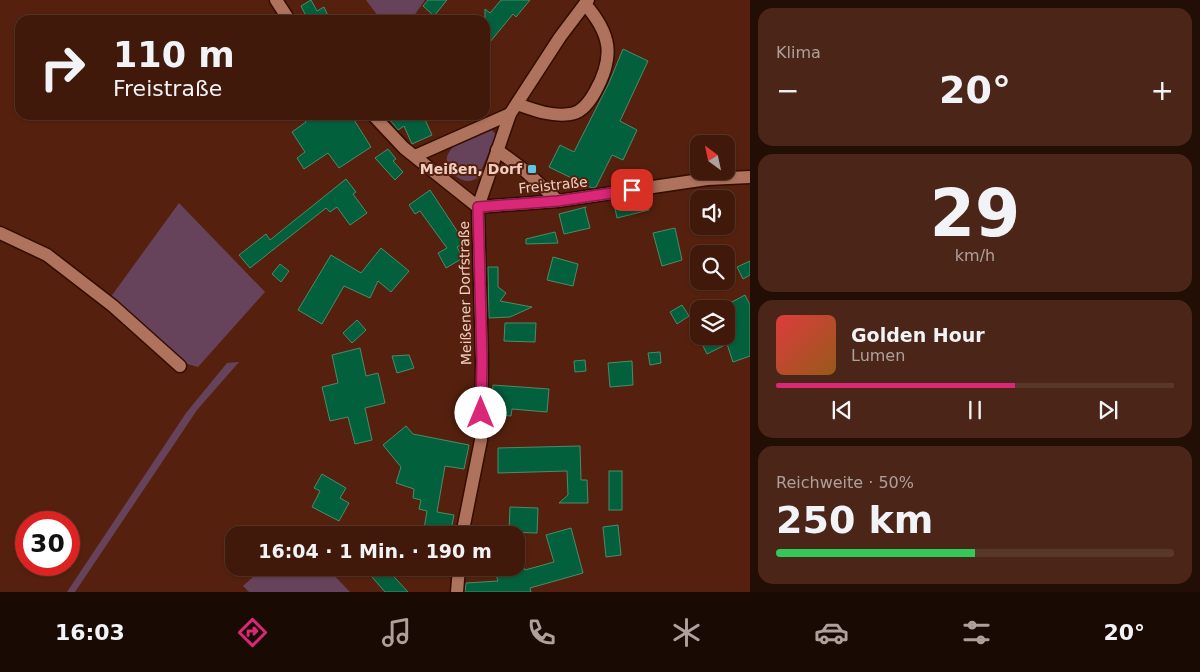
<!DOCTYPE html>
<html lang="de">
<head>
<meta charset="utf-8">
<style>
  body { margin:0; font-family:"DejaVu Sans",sans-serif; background:#4b2618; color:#f1f3f6; height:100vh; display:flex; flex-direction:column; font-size:19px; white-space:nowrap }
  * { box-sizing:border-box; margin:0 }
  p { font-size:16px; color:#aea09c }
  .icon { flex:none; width:28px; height:28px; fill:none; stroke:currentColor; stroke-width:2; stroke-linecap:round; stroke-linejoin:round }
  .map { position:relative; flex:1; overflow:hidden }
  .details { display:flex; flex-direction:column; gap:8px; padding:8px; background:#230e06; width:450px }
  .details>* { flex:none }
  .top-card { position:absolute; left:15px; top:15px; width:475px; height:105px; border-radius:15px; box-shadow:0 1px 4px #0004,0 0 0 1px #59382b; background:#40190a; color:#f1f3f6; overflow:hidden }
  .needle { width:32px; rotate:327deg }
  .controls { position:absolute; left:690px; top:135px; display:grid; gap:10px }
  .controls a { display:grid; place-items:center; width:45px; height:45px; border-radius:10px; background:#40190a; box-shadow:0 1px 4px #0004,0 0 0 1px #59382b; font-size:25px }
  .speed { position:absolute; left:15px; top:511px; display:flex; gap:10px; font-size:25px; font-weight:700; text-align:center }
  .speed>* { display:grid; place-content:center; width:65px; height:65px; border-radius:50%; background:#40190a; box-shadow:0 1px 4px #0004,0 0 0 1px #59382b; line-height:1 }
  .speed .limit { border:8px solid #d22; background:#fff; color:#111 }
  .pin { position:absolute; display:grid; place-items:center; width:42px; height:42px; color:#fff; margin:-21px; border-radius:10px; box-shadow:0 2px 8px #0006 }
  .me { position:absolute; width:55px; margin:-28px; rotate:0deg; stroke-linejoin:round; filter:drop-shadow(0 0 4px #0008) }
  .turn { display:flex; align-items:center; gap:18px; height:105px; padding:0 15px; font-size:22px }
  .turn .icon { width:65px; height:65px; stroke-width:2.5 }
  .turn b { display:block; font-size:35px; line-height:42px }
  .big { font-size:38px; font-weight:700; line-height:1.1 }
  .details .tile { flex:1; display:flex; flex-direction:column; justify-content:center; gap:8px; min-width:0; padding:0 18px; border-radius:15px; background:#4b2618 }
  .details .dial { align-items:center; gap:0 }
  .dial b { font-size:65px; line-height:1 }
  .song { display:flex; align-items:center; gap:15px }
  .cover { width:60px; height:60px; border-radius:8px; background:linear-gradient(135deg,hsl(0 70% 55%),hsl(30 70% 35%)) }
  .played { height:5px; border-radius:2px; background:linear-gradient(90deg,#db2777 60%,#59382b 60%) }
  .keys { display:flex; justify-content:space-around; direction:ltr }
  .heat { display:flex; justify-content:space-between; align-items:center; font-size:28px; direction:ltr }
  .charge { height:8px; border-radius:4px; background:linear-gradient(90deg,#34c759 50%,#59382b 0) }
  .trip { position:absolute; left:225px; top:526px; width:300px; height:50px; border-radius:15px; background:#40190a; box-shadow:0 1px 4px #0004,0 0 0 1px #59382b; font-weight:700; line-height:50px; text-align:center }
  .menu { display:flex; height:80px; justify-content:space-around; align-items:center; background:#1a0a04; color:#aea09c }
  .menu .icon { width:35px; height:35px }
  .menu .on { color:#db2777 }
  .menu b { font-size:22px; color:#f1f3f6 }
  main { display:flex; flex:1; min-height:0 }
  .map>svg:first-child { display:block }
  .green { fill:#67435b }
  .building { fill:#03603d; stroke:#4c8b6a }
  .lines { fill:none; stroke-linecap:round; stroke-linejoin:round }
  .minor-casing { stroke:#330d01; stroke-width:15 }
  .minor { stroke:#ae725d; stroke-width:12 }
  .route-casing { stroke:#8e194d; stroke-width:12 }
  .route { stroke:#db2777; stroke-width:9 }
  .poi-dot { fill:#5bc8e7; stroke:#55210e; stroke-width:2 }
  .labels { text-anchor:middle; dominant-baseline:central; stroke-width:4; stroke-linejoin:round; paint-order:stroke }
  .poi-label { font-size:14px; font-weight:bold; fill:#f1d0c4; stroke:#55210e; text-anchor:end }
  .street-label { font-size:14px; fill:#f1d0c4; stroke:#55210e }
</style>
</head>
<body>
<main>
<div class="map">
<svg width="750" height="592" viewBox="0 0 750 592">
  <rect width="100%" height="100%" fill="#55210e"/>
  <g class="green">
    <polygon points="366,0 425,0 411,20 381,20"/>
    <path d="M491,129L496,135L478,178C475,179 471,181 468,181C454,180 440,163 450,151C458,139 478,135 491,129Z"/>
    <polygon points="179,203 265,292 198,367 184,363 110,298"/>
    <polygon points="239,362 197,410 75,592 67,592 186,413 227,363"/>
    <polygon points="263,568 327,568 350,592 249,592 243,586"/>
  </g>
  <g class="building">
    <polygon points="311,0 317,11 324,7 330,20 298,20 306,16 301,6"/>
    <polygon points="428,0 447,0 434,16 423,6"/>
    <polygon points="501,0 530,0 516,17 513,14 485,48 485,9 490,13"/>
    <polygon points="623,49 648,61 620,121 637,130 623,160 612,155 596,187 592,188 549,167 560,145 574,152 609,83"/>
    <polygon points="302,115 351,115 371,147 339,168 328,153 304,169 297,158 305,152 292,132 306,122"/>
    <polygon points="386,115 408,115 410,119 423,115 432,135 412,144 404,126 398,130"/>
    <polygon points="388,149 396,159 393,161 403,172 395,180 375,158"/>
    <polygon points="346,179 356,192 353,194 367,213 350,225 337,207 330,212 326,208 250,268 239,255 266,234 270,240"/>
    <polygon points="430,190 465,243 457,247 463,258 446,268 438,253 447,248 420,211 415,214 409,205"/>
    <polygon points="637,199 646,199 649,210 617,218 614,204"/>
    <polygon points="586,207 585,209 590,228 564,234 559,214"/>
    <polygon points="675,228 682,260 662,266 653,233"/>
    <polygon points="555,232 558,243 526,244 526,239"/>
    <polygon points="381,248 409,271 391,292 378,281 370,298 344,286 322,324 298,310 331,255 361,273"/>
    <polygon points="553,257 578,264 573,286 547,280"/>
    <polygon points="750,261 750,275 743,279 737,267"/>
    <polygon points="280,264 289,271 281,282 272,274"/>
    <polygon points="488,267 498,267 498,287 506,293 500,301 532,307 510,317 489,318"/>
    <polygon points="745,295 750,305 750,356 733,362 727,344 707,354 698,336 726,336 726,305"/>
    <polygon points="682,305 689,316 677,324 670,312"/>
    <polygon points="357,320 366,330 352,343 343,333"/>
    <polygon points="505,323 536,323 535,342 504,341"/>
    <polygon points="360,348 366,376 378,373 385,403 365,408 372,440 355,444 348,417 330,421 322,387 338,383 332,355"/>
    <polygon points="660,352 661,363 650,365 648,353"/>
    <polygon points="409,355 414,368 397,373 392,356"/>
    <polygon points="585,360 586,371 575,372 574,361"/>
    <polygon points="632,361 633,385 610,387 608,363"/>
    <polygon points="493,385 549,389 547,412 512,409 511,416 491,414"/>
    <polygon points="406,426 413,434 469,445 464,469 445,466 437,512 454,515 450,535 423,535 427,511 419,509 421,500 413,498 414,489 396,483 401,467 383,445"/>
    <polygon points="580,446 581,480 587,480 588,503 559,503 568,495 567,471 498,473 498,448"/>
    <rect x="609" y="471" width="13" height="39"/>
    <polygon points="322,474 346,488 340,498 349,503 339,521 312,507 320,491 314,488"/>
    <polygon points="510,507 538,508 537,533 509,532"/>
    <polygon points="618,525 621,555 606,557 603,527"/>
    <polygon points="571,528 583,573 530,588 531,592 465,592 466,583 498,581 494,568 524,568 525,570 554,562 546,535"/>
    <polygon points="382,568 386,568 408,592 385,592 372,577"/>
  </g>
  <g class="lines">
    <defs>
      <g id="minor">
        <polyline points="276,0 289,20"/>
        <path d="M517,104C534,110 552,117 570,114C581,113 590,101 595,92C615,56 611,34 585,4"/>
        <polyline points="373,115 404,148 478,207"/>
        <polyline points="497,150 523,169 558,201"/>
        <polyline points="415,156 510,114"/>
        <polyline points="478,207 558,201 707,179 750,177"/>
        <polyline points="0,233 47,255 113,306 180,366"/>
        <polyline points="462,535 481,440 482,361 478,207 510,114 560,37 588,0"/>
        <polyline points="457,592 459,568"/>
      </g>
    </defs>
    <use href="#minor" class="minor-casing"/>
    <use href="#minor" class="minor"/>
  </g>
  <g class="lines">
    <defs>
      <polyline id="route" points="481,413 482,361 478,207 558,201 632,190"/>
    </defs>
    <use href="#route" class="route-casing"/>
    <use href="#route" class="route"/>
  </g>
  <rect class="poi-dot" x="527" y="164" width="10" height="10" rx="2.5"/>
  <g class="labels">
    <g class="poi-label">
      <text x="522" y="169">Meißen, Dorf</text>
    </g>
    <g class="street-label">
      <text transform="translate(553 185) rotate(-6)">Freistraße</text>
      <text transform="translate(465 293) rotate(-91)">Meißener Dorfstraße</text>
    </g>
  </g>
</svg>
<div class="controls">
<a><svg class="needle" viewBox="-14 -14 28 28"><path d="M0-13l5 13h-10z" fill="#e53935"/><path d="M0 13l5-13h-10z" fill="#aea09c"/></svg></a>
<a><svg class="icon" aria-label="sound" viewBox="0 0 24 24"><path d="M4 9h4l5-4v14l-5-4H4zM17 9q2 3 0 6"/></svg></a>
<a><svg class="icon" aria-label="search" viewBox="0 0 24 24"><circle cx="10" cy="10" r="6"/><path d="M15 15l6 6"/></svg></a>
<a><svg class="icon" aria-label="layers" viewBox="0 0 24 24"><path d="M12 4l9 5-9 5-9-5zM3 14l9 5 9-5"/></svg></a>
</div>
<div class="speed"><div class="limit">30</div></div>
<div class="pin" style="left:632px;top:190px;background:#d93025"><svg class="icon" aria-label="arrive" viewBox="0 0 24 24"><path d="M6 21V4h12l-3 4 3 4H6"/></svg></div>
<svg class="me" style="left:481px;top:413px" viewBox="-20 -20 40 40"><circle r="19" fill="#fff"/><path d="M0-13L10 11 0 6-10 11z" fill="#db2777"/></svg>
<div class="trip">16:04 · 1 Min. · 190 m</div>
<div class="top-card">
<div class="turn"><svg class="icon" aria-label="right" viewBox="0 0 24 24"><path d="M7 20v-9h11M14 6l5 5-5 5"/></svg><div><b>110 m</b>Freistraße</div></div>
</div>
</div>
<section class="details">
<div class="tile"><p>Klima</p>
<div class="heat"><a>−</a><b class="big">20°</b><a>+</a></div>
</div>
<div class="tile dial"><b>29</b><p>km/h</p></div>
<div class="tile">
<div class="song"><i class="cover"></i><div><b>Golden Hour</b><p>Lumen</p></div></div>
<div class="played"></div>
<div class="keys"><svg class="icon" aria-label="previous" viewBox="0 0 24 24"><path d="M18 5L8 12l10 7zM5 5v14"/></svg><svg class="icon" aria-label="pause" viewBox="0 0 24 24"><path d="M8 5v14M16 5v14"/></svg><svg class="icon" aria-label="next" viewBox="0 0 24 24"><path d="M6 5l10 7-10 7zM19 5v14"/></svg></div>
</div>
<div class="tile"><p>Reichweite · 50%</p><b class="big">250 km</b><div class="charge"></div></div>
</section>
</main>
<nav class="menu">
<b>16:03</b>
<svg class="icon on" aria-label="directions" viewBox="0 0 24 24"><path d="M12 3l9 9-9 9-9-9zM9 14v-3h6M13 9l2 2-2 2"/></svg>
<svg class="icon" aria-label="music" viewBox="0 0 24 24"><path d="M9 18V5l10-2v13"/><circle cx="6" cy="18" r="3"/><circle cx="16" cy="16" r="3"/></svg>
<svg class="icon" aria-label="phone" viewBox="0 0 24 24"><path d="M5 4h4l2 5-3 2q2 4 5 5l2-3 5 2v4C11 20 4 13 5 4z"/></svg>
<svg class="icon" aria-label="climate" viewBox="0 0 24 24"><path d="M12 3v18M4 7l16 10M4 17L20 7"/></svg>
<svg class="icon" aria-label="car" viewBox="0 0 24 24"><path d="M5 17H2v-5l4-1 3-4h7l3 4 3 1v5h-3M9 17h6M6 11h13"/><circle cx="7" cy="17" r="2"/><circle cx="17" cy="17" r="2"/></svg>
<svg class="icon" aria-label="filters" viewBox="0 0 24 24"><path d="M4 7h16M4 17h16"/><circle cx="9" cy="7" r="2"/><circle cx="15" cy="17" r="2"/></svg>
<b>20°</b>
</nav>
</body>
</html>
